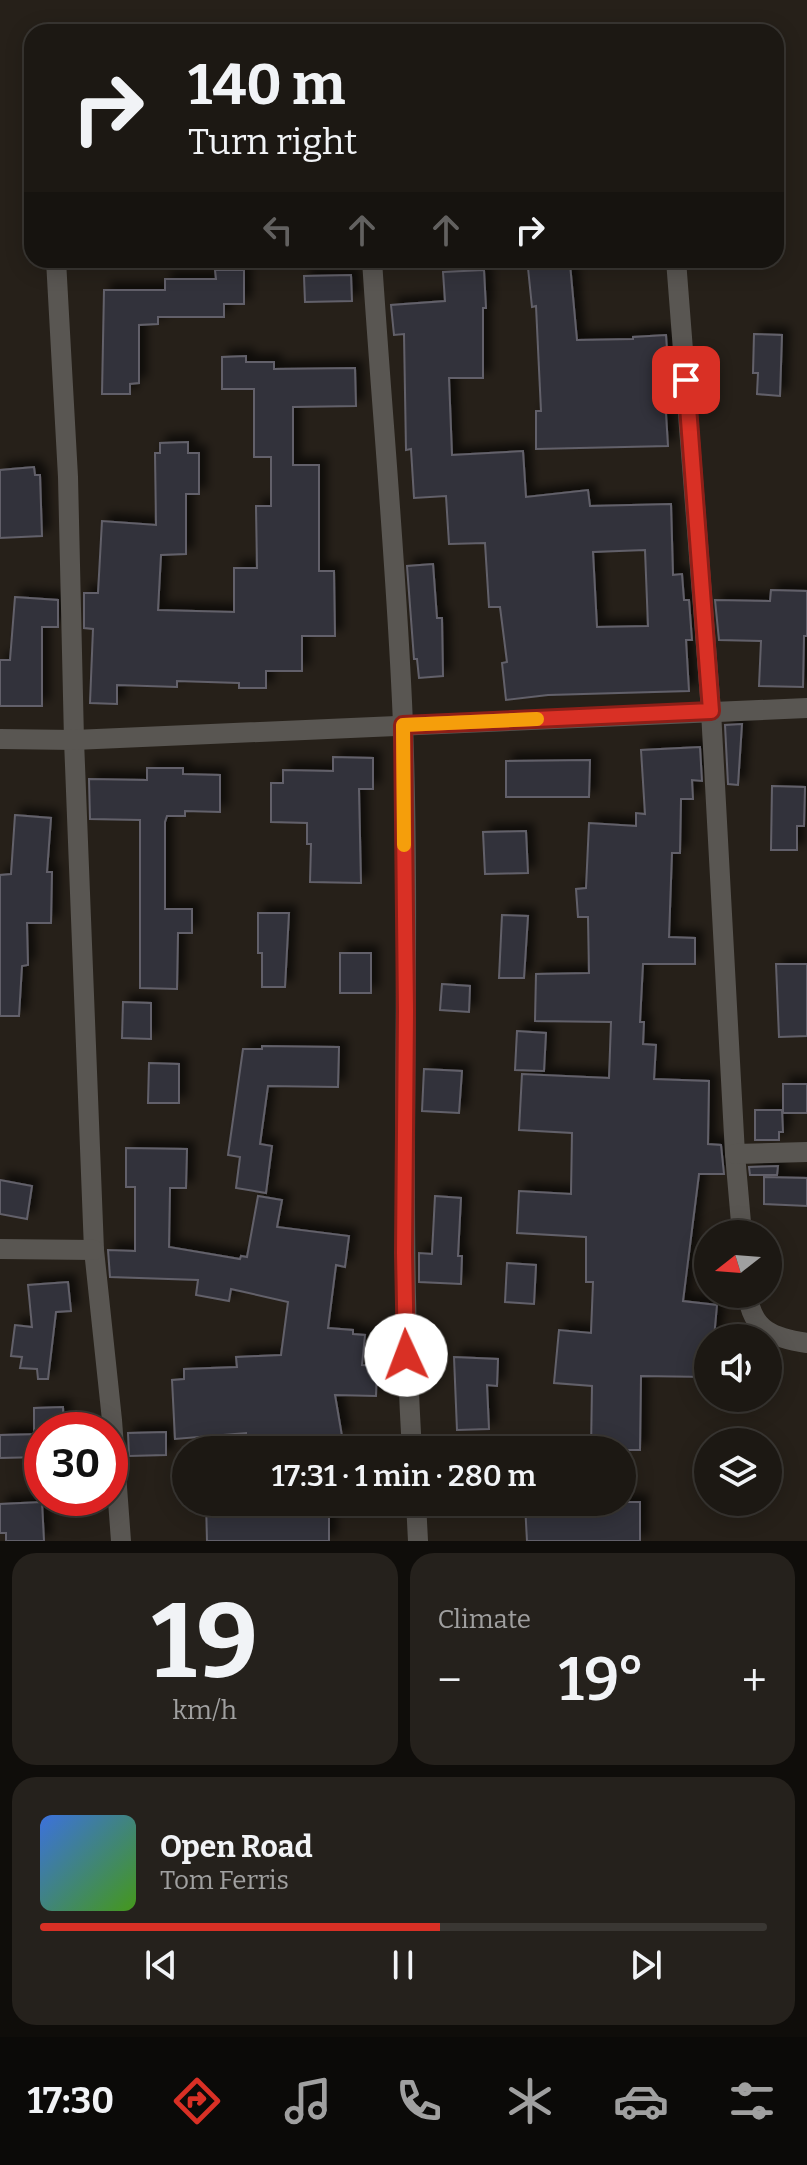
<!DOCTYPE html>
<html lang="en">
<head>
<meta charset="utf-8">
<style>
  body { margin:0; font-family:Bitter,serif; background:#25211c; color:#f1f3f6; height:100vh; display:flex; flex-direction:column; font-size:30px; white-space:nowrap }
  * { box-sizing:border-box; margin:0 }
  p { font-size:26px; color:#a0a0a0 }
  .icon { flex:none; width:44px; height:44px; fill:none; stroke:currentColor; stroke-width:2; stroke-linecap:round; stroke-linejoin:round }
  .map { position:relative; height:1541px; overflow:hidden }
  .side { display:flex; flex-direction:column; gap:12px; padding:12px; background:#0f0d0a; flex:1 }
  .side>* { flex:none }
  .top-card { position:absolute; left:24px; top:24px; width:760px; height:244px; border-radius:24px; box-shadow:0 4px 20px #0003,0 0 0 2px #3a3733; background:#1c1813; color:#f1f3f6; overflow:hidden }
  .needle { width:52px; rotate:253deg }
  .buttons { position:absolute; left:694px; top:1220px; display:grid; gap:16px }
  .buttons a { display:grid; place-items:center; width:88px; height:88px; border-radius:50%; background:#1c1813; box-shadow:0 4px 20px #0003,0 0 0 2px #3a3733; font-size:40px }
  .speed { position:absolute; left:24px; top:1412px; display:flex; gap:16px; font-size:40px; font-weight:700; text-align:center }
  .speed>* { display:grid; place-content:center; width:104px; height:104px; border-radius:50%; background:#1c1813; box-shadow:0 4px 20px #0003,0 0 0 2px #3a3733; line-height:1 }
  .speed .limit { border:12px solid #d22; background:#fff; color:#111 }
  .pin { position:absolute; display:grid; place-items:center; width:68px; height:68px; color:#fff; margin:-34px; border-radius:16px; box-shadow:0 4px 12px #0006 }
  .me { position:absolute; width:88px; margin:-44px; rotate:358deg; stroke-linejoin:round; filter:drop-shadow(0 0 6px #0008) }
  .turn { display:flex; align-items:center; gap:28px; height:168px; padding:0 32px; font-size:36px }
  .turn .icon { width:104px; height:104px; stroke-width:2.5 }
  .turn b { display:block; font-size:56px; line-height:68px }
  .lanes { display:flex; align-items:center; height:76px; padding:0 32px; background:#0003; justify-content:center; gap:40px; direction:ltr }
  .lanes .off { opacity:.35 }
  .big { font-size:60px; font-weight:600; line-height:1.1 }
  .side .card { flex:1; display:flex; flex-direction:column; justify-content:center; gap:12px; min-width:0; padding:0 28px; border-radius:24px; background:#25211c }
  .side .dial { align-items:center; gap:0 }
  .dial b { font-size:104px; line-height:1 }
  .song { display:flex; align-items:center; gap:24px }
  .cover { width:96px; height:96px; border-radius:12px; background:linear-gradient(135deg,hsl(220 70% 55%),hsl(100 70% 35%)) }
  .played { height:8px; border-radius:4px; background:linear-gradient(90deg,#d93025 55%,#3a3733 55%) }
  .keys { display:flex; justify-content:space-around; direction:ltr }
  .heat { display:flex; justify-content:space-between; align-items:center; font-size:44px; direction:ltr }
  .side .tiles { flex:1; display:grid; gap:12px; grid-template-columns:1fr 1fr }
  .card:last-child { grid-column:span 2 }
  .trip { position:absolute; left:172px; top:1436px; width:464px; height:80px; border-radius:40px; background:#1c1813; box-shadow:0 4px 20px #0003,0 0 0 2px #3a3733; font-weight:600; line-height:80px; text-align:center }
  .tab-bar { display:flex; height:128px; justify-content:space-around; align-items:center; background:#0b0a08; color:#a0a0a0 }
  .tab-bar .icon { width:56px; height:56px }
  .tab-bar .current { color:#d93025 }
  .tab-bar b { font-size:36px; color:#f1f3f6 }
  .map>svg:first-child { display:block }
  .building { fill:#33323a; stroke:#62616a; stroke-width:2; fill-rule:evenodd; filter:url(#shadow) }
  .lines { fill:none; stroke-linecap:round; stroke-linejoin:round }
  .street { stroke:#595652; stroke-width:20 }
  .route-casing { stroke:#8d1f18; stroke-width:20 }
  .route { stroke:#d93025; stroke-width:14 }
  .slow { stroke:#f59e0b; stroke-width:14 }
</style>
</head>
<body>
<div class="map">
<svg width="807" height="1541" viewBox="0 0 807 1541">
  <defs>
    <filter id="shadow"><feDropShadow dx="7" dy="-7" stdDeviation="4" flood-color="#0009"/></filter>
  </defs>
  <rect width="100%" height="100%" fill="#262019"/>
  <g class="building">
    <polygon points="570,264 577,340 633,339 633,337 666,335 668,365 663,365 668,446 536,449 536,411 541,411 536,306 532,307 528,268"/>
    <polygon points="215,270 244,270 244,304 224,304 224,317 158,317 158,324 139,325 139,383 130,384 130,394 102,394 104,290 165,290 165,279 216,279"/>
    <path d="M484,270L486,308H483V378H449L452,455L523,451L526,497L588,490L590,506L671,504L673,575L682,574L684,600H689L692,640H686L689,691L548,695L506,700L502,663L507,662L500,607H489L485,543L449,544L446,496L414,498L411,449L406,450L404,334L394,335L391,305L445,301L443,272ZM645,550L648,626L597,627L593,552Z"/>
    <polygon points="351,275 352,301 305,302 304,276"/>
    <polygon points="754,334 782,335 780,396 757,394 758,373 753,373"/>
    <polygon points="246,356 246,362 274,362 274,369 355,368 356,406 293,407 293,465 319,465 319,571 334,571 335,636 302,636 302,671 266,671 266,688 239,688 239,683 177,681 177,687 117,685 117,704 90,703 93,629 84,628 84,593 98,593 102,521 156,525 155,453 160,453 160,443 188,442 188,453 199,453 199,494 186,494 186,554 161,555 158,610 234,612 234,568 257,568 256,506 271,506 271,457 254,457 254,389 222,389 222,357"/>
    <polygon points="34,467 35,475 40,475 42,536 0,538 0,470"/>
    <polygon points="433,564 437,618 442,618 443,676 419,678 417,659 414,659 407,566"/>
    <polygon points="771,590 807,591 807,636 804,636 803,687 759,686 761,641 719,640 715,600 770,601"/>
    <polygon points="15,597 58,600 58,627 42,627 42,706 0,706 0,660 10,660"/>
    <polygon points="742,724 738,785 728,784 725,725"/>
    <polygon points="700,747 702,781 692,780 693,799 681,799 680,853 672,853 669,937 695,938 695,964 643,964 640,1022 644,1022 643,1044 656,1045 654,1079 709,1081 708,1144 721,1145 724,1174 699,1174 683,1301 717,1305 714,1338 708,1338 708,1377 641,1376 640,1450 591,1450 592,1386 554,1383 559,1330 591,1333 593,1282 586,1282 586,1237 517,1233 519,1191 571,1194 572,1133 519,1130 522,1074 609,1078 611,1022 535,1021 536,974 589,973 588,917 578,917 576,889 586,888 589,823 636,826 636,813 645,814 641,750"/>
    <polygon points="333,757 373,758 373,789 359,789 361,883 310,882 311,844 307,844 307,823 271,822 271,783 283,783 283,770 333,771"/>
    <polygon points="590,760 589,797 506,797 506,761"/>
    <polygon points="147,768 183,768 183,774 220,775 220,812 185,811 185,816 167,816 165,822 165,909 192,909 192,933 178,933 177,989 140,988 140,820 90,819 89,779 147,780"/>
    <polygon points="772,786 805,787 804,826 797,826 797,850 771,850"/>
    <polygon points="15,815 51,818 47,872 52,872 51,923 27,923 28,965 22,966 19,1016 0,1016 0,875 11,874"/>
    <polygon points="526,831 528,873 485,874 483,832"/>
    <polygon points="258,913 289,913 285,987 262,987 262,953 258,953"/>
    <polygon points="502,915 528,916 524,978 499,978"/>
    <rect x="340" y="953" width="31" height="40"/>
    <polygon points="776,964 807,964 807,1036 779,1037"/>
    <polygon points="442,984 470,986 469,1012 440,1010"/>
    <polygon points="123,1002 151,1003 151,1039 122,1038"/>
    <polygon points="517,1031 546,1033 544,1071 515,1070"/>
    <polygon points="262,1046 339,1047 338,1087 268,1086 260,1144 272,1146 266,1193 236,1188 240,1157 228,1155 243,1049 262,1049"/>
    <polygon points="149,1063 179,1064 179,1103 148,1103"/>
    <polygon points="424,1069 462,1071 459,1113 422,1111"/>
    <rect x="783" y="1084" width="24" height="29"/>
    <polygon points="755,1110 782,1110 783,1132 779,1132 779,1140 755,1140"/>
    <polygon points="126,1148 187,1149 186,1188 170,1188 169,1247 240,1259 241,1256 247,1257 258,1196 282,1200 277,1227 349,1236 345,1267 336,1265 328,1328 353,1330 353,1334 365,1335 362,1365 377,1366 376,1396 335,1395 342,1436 325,1438 326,1450 246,1450 246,1433 175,1439 172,1380 184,1379 184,1369 237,1367 236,1357 281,1355 288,1302 231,1289 229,1301 196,1295 198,1280 110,1277 108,1250 135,1251 135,1187 126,1187"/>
    <polygon points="778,1166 777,1175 750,1175 749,1167"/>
    <polygon points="764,1177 807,1178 807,1206 764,1204"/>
    <polygon points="0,1180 32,1186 27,1219 0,1214"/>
    <polygon points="435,1196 461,1198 458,1256 462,1256 461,1284 419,1282 419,1253 432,1254"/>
    <polygon points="507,1263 536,1265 534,1304 505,1302"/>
    <polygon points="68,1282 71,1311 56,1312 48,1379 38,1379 37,1369 20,1368 22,1357 11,1356 15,1325 32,1327 28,1285"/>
    <polygon points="454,1357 498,1359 497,1386 487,1385 489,1429 457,1430"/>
    <polygon points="63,1407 64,1430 34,1430 34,1408"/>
    <polygon points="166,1432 166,1455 129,1456 128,1433"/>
    <polygon points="42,1434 42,1457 0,1458 0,1435"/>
    <polygon points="42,1502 44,1541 6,1541 6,1533 0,1533 0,1504"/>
    <polygon points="206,1502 329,1502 329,1541 207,1541"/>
    <polygon points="556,1502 640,1502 640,1541 527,1541 525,1504"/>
  </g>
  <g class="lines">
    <g class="street">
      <polyline points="56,260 68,477 74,740 94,1250 112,1420 121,1541"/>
      <path d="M372,260C382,415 397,570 403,725C412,966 397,1208 412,1450"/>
      <polyline points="676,260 711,711 735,1154 742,1234"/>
      <polyline points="0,739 74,740 807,708"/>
      <polyline points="735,1154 807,1152"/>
      <polyline points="0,1249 94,1250"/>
      <path d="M748,1294C751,1331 775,1338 807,1343"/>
      <polyline points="416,1502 418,1541"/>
    </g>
  </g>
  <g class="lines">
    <defs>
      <polyline id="route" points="406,1355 404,1253 406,1011 403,725 711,711 686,380"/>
    </defs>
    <use href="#route" class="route-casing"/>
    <use href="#route" class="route"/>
    <polyline class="slow" points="404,845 403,725 537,719"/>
  </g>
</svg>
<div class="buttons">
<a><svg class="needle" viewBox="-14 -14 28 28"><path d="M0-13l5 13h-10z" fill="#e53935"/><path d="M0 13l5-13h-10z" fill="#a0a0a0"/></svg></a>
<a><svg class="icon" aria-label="sound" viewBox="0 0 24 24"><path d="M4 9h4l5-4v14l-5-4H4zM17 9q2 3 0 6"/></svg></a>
<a><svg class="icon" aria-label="layers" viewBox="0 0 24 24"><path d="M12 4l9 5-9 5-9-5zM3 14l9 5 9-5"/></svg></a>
</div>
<div class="speed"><div class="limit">30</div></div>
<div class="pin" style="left:686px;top:380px;background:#d93025"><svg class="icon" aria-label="arrive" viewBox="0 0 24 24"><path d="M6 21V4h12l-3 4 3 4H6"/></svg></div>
<svg class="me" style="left:406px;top:1355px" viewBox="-20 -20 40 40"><circle r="19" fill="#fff"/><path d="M0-13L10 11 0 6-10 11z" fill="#d93025"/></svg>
<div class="trip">17:31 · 1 min · 280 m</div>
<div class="top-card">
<div class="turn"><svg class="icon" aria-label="right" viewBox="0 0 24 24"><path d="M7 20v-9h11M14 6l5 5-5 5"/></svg><div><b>140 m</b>Turn right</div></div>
<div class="lanes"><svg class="icon off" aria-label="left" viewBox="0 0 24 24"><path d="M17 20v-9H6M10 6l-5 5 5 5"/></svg><svg class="icon off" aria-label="ahead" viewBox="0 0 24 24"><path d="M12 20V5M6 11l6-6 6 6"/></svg><svg class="icon off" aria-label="ahead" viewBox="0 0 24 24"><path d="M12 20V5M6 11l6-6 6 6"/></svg><svg class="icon" aria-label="right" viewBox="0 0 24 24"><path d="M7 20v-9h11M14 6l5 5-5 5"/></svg></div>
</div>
</div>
<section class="side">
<div class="tiles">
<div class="card dial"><b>19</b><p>km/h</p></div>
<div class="card"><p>Climate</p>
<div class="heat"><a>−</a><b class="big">19°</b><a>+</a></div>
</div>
<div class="card">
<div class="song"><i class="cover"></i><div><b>Open Road</b><p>Tom Ferris</p></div></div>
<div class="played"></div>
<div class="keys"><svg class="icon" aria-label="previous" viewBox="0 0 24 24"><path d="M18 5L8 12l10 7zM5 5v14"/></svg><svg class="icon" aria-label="pause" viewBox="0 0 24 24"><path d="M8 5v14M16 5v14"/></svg><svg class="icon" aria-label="next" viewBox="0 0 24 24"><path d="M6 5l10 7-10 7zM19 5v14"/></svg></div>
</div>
</div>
</section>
<nav class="tab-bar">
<b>17:30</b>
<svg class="icon current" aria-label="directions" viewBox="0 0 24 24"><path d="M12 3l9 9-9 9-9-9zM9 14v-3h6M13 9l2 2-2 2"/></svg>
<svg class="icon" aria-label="music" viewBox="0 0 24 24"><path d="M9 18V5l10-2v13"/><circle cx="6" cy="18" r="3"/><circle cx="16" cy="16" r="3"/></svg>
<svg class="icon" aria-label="phone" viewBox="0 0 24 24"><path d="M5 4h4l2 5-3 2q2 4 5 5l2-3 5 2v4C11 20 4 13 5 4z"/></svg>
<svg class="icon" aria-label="climate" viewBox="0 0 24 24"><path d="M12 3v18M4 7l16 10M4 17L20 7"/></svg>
<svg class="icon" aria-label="car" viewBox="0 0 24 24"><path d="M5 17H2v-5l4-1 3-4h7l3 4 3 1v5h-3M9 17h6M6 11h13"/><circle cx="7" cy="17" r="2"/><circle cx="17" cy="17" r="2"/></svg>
<svg class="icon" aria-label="filters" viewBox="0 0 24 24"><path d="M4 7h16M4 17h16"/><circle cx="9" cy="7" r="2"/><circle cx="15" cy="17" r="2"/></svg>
</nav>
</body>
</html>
